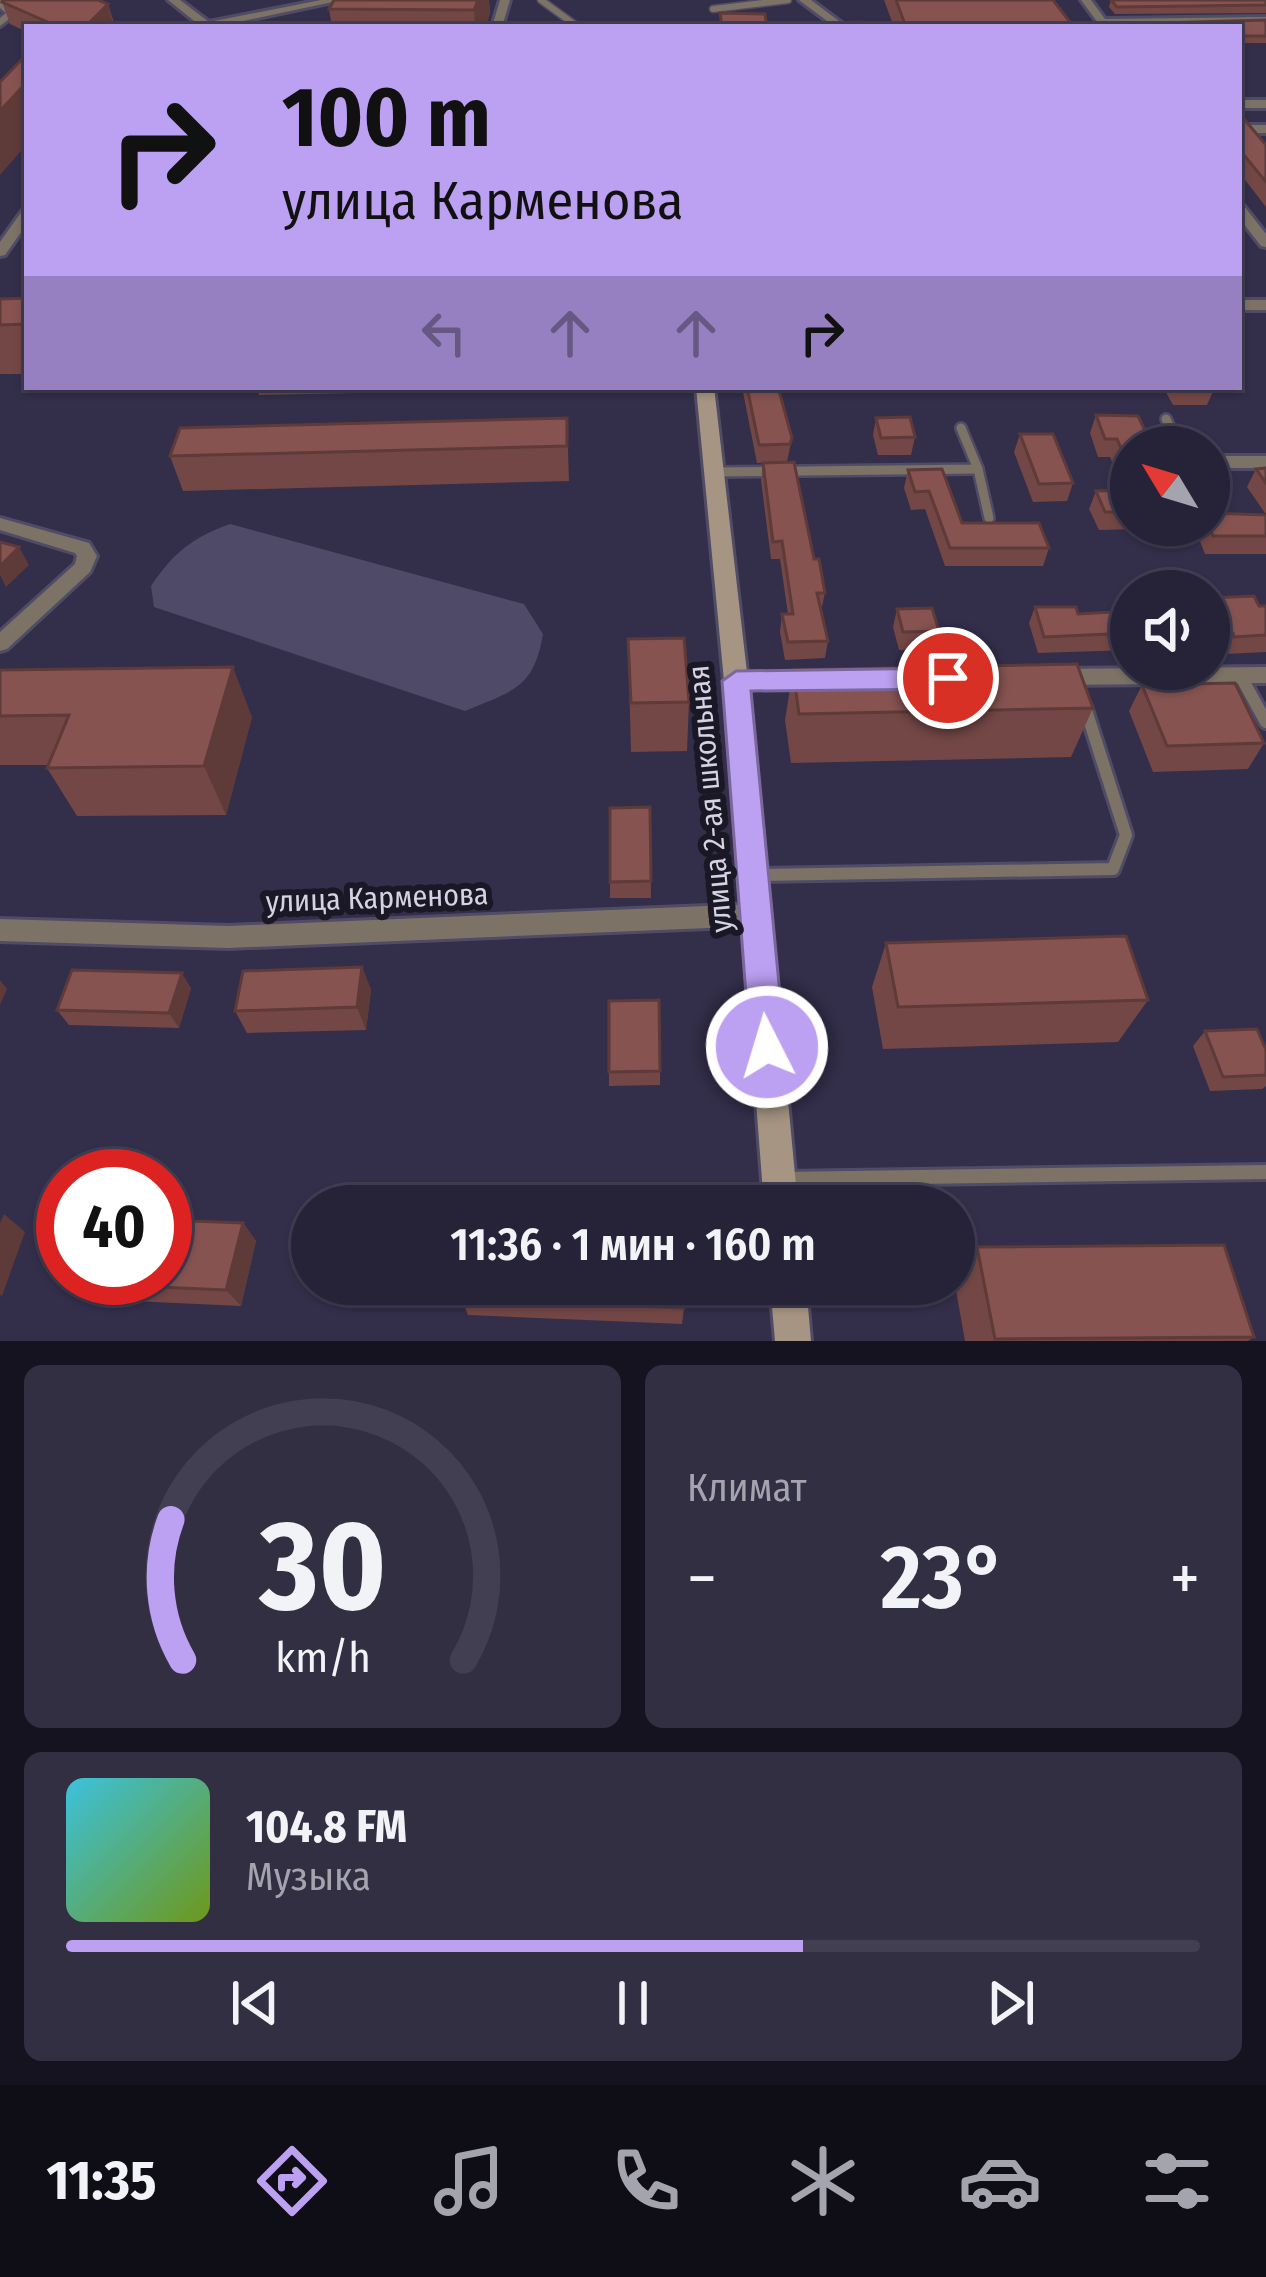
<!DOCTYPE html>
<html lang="ru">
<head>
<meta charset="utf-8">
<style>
  body { margin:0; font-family:"Fira Sans Condensed",sans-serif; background:#322f43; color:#f1f3f6; height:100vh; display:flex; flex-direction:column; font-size:45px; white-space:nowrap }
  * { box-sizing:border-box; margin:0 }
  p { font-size:39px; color:#a4a4ae }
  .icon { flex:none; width:66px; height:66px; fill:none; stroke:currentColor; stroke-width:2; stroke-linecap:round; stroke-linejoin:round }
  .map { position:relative; height:1341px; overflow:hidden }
  .details { display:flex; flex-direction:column; gap:24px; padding:24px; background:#15131f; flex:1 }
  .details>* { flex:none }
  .hud { position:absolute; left:24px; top:24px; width:1218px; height:366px; border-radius:0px; box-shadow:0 3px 9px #0004,0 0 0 3px #423f53; background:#bca0f2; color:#111; overflow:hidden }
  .needle { width:78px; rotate:308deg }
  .fabs { position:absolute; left:1110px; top:426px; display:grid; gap:24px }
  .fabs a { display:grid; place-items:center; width:120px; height:120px; border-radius:50%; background:#262238; box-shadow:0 3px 9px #0004,0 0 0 3px #423f53; font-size:60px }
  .speed { position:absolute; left:36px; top:1149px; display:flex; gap:24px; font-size:60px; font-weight:700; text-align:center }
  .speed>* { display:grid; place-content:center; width:156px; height:156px; border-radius:50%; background:#262238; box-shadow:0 3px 9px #0004,0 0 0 3px #423f53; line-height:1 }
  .speed .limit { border:18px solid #d22; background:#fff; color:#111 }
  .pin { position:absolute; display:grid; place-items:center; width:102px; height:102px; color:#fff; margin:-51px; border:6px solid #fff; border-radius:50%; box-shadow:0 3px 12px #0007 }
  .me { position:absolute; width:132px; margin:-66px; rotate:355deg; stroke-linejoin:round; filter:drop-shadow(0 0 9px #0008) }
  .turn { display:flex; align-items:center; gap:42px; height:252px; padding:0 60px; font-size:54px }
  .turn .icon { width:156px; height:156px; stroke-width:2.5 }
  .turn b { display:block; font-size:84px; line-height:102px }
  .lanes { display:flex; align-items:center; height:114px; padding:0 60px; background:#0003; justify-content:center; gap:60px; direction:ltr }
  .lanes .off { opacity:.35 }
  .big { font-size:90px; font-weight:600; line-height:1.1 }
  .details .widget { flex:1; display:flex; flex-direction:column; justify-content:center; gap:18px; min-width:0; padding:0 42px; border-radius:18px; background:#322f43 }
  .details .dial { align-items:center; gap:0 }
  .dial svg { height:312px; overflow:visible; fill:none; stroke:#423f53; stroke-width:7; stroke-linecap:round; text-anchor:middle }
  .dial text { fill:#f1f3f6; stroke:none }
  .song { display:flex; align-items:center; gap:36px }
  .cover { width:144px; height:144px; border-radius:18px; background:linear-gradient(135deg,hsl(190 70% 55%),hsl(80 70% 35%)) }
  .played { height:12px; border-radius:6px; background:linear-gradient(90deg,#bca0f2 65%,#423f53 65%) }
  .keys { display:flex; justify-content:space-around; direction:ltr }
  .heat { display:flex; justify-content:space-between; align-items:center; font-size:66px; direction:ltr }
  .details .tiles { flex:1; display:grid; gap:24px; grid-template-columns:1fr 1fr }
  .widget:last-child { grid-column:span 2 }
  .trip { position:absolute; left:291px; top:1185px; width:684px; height:120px; border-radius:60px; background:#262238; box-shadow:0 3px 9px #0004,0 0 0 3px #423f53; font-weight:600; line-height:120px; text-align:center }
  .tab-bar { display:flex; height:192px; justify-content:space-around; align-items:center; background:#0f0e16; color:#a4a4ae }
  .tab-bar .icon { width:84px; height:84px }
  .tab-bar .selected { color:#bca0f2 }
  .tab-bar b { font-size:54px; color:#f1f3f6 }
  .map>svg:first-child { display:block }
  .green { fill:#4f4a67 }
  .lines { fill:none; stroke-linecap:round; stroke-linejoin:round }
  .lane-far3-casing { stroke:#504c66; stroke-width:9 }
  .lane-far2-casing { stroke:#504c66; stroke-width:14 }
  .lane-far1-casing { stroke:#504c66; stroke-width:18 }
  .lane-casing { stroke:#504c66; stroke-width:20 }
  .street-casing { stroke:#504c66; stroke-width:6 }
  .secondary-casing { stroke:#504c66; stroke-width:6 }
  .lane-far3 { stroke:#7c7266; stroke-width:6 }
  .lane-far2 { stroke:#7c7266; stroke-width:9 }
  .lane-far1 { stroke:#7c7266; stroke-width:12 }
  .lane { stroke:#7c7266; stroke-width:14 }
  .street { fill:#7c7266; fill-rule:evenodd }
  .secondary { fill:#a59582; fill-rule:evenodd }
  .wall { fill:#734746 }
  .shaded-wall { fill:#5e3a39 }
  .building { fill:#865351; stroke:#5e3a39; stroke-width:3 }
  .route { fill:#bca0f2; stroke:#7a689d; stroke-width:3 }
  .labels { text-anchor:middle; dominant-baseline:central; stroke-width:12; stroke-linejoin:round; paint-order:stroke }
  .street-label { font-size:30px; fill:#d4d2e3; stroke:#1a1825 }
</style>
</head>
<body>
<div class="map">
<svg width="1266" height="1341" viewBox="0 0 1266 1341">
  <rect width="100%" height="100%" fill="#332e4a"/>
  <path class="green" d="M230,524L524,604L543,634C534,689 512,691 465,711L154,607L151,586C173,553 193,537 230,524Z"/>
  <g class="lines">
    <defs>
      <g id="lane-far3">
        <polyline points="541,0 578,27"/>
        <polyline points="713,9 788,0"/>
      </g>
      <g id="lane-far2">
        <polyline points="1166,419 1179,447"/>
        <polyline points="978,469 989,518"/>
        <polyline points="714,472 978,469 961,428"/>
        <polyline points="1209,507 1212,512"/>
      </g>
      <g id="lane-far1">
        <polyline points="1240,675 1266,722"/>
        <polyline points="756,875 1113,869 1126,835 1085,707"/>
      </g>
      <polyline id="lane" points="782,1179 1266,1172"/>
      <g id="street">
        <polygon points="0,0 17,13 0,26 0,18 6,13 0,8"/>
        <polygon points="168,0 180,0 209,22 321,0 342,0 215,27 194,27 198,24"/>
        <polygon points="500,0 510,0 502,27 492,27"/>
        <polygon points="799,0 811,0 847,27 835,27"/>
        <polygon points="1081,0 1091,0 1105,19 1266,17 1266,23 1101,27"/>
        <rect x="1239" y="100" width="27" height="8"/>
        <rect x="1239" y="125" width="27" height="8"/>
        <polygon points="1239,205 1244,206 1266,234 1266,247 1261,246 1239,218"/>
        <polygon points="27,210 27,224 5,255 0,256 0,242 22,211"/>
        <rect x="1239" y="300" width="27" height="10"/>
        <rect x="1209" y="456" width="57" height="12"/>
        <polygon points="0,518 89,543 97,556 90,572 7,649 0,651 0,632 75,564 77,556 75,553 0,530"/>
        <polygon points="1266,667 1266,683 1057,685 1046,677 1057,669"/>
        <polygon points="815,672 822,674 826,680 822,686 815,688 736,689 729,687 725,681 729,675 736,673"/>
        <polygon points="756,904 765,907 768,915 765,923 756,926 228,948 0,941 0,919 228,926"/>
      </g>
      <g id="secondary">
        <polygon points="696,387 714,387 748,681 798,1206 764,1206 724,681"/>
        <polygon points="770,1284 806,1284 811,1341 775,1341"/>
      </g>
    </defs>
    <use href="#lane-far3" class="lane-far3-casing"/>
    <use href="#lane-far2" class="lane-far2-casing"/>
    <use href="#lane-far1" class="lane-far1-casing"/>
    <use href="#lane" class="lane-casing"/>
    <use href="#street" class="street-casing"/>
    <use href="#secondary" class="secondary-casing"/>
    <use href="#lane-far3" class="lane-far3"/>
    <use href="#lane-far2" class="lane-far2"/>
    <use href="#lane-far1" class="lane-far1"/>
    <use href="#lane" class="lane"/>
    <use href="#street" class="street"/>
    <use href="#secondary" class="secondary"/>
  </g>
  <g class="wall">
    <polygon points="489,0 490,13 486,27 332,27 329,9"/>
    <polygon points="884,0 1053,0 1074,27 894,27"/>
    <polygon points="1111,0 1266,0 1266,13 1115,14 1109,7"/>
    <polygon points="2,2 108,4 115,26 27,27 27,32 10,24"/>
    <polygon points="1266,20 1266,43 1239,43 1239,27 1129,27 1130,24"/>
    <polygon points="1239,113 1266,145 1266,207 1239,172"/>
    <polygon points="27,298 27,374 0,374 0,299"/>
    <polygon points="257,387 654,387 259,395"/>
    <polygon points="742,387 778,387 792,438 787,462 757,463"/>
    <polygon points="1163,387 1215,387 1207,405 1173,405"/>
    <polygon points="1096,415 1131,447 1131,525 1136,525 1134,529 1099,530 1089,509 1096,491 1125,491 1110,457 1098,457 1090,433"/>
    <polygon points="567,418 569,481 183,491 170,456"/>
    <polygon points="876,418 915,437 911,455 878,455 873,435"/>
    <polygon points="1020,434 1073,483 1067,501 1033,502 1014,452"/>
    <polygon points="763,463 814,559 825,593 821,611 828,641 825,658 785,660 780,632 782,614 788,614 780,559 771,559 761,480"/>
    <polygon points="1266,468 1266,513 1265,513 1247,487 1256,469"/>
    <polygon points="908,470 962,523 1049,548 1043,566 945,566 925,509 911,510 904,488"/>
    <polygon points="1266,515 1266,554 1205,554 1196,531 1199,525 1209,525"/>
    <polygon points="1209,598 1266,606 1266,652 1225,654 1223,650 1209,651"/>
    <polygon points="1035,607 1078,614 1131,611 1131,650 1038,653 1029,623"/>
    <polygon points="897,609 939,631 934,649 899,650 893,627"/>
    <polygon points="628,639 689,702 687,751 631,752"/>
    <polygon points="0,670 252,717 226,815 77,816 47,768 49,765 0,765"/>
    <polygon points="793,670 1093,708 1071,757 791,763 785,720"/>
    <polygon points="1142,685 1264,743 1248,769 1153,772 1129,711"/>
    <polygon points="650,807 651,898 610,898 610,808"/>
    <polygon points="886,943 1148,1000 1118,1042 883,1049 872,987"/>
    <polygon points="362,967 371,990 366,1030 247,1033 235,1011"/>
    <polygon points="191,988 179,1028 69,1025 57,1010"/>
    <polygon points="609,1001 660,1071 660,1085 609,1086"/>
    <polygon points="1205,1031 1266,1050 1266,1086 1262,1089 1210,1091 1193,1046"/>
    <polygon points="243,1223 256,1241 241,1306 110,1300 91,1284"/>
    <polygon points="977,1247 1254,1337 1248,1341 965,1341 954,1279"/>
    <polygon points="462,1299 684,1308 682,1324 468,1315"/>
  </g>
  <g class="shaded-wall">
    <polygon points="478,0 489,0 490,13 486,27 475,27 474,10"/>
    <polygon points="108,4 114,27 68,27"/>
    <polygon points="27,82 27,144 0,175 0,111"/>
    <polygon points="19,547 29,565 6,587 0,575 0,566"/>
    <polygon points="233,667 252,717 226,815 204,766"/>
    <polygon points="362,967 371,990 366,1030 357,1007"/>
    <polygon points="182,973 191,988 179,1028 169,1013"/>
    <polygon points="0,980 7,989 0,1005"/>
    <polygon points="4,1214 25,1232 2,1296 0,1295 0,1223"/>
    <polygon points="243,1223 256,1241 241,1306 226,1290"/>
  </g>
  <g class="building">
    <polygon points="4,0 98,0 108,4 89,23 59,27 2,2"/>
    <polygon points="334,0 478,0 474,10 329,9"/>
    <polygon points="896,0 1053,0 1074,27 906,27"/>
    <polygon points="1111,0 1266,0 1266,5 1117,7"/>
    <polygon points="720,13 765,14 767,27 722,27"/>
    <polygon points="1266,20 1266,36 1239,36 1239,27 1133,27 1130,24"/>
    <polygon points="861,22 863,27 831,27 829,23"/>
    <polygon points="569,25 609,26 569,27"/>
    <polygon points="27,54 27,82 0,111 0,82"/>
    <polygon points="1239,113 1266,145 1266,182 1239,149"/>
    <polygon points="27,298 27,324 0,325 0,299"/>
    <polygon points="747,387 778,387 792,438 790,444 759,445"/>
    <polygon points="1096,415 1138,416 1153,447 1131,447 1131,471 1117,439 1105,439"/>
    <polygon points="910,417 915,437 881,438 876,418"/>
    <polygon points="567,418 567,446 170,456 180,428"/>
    <polygon points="1020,434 1053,434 1073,483 1039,484"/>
    <polygon points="794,462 814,559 819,559 825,593 817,593 828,641 788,642 782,614 793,614 782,541 773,542 763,463"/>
    <polygon points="1266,468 1266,483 1256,469"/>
    <polygon points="942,469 962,523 1039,523 1049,548 950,548 929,491 915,492 908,470"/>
    <polygon points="1131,490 1131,512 1105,512 1096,491"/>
    <polygon points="1209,513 1266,515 1266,536 1213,536 1209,525"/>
    <polygon points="0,542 19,547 0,566"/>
    <polygon points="1254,596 1259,606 1266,606 1266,635 1234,637 1233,633 1209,635 1209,598"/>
    <polygon points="1035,607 1076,607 1078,614 1131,611 1131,633 1044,637"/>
    <polygon points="932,608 939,631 903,632 897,609"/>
    <polygon points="684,638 689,702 631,703 628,639"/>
    <polygon points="1077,664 1093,708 799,714 793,670"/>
    <polygon points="233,667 204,766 47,768 69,715 0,716 0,670"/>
    <polygon points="1235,683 1264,743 1167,746 1142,685"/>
    <polygon points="650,807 651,881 610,882 610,808"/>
    <polygon points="1126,936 1148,1000 898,1007 886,943"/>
    <polygon points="362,967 357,1007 235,1011 243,971"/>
    <polygon points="72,970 182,973 169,1013 57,1010"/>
    <polygon points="659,1000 660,1071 609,1072 609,1001"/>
    <polygon points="1257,1029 1266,1050 1266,1075 1223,1077 1205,1031"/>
    <polygon points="165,1220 243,1223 226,1290 91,1284 93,1278 165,1278"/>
    <polygon points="1224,1245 1254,1337 995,1339 977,1247"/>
    <polygon points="464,1284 684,1284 684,1308 462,1299"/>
  </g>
  <polygon class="route" points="948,668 962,678 948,689 751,691 785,1047 780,1059 767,1064 755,1059 750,1047 722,681 736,671"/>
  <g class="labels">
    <g class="street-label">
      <text transform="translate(710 799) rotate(-95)">улица 2-ая школьная</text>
      <text transform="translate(377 898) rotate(-2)">улица Карменова</text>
    </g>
  </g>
</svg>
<div class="fabs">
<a><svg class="needle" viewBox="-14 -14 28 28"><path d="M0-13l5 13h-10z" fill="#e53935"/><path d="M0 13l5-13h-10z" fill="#a4a4ae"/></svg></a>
<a><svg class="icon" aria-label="sound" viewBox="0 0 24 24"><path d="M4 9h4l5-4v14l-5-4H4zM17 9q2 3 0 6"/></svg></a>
</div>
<div class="speed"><div class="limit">40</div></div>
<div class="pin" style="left:948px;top:678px;background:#d93025"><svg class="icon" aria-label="arrive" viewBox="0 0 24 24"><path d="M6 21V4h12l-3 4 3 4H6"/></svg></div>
<svg class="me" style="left:767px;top:1047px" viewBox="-20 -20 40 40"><circle r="17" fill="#bca0f2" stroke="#fff" stroke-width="3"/><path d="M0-11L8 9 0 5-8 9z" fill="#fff"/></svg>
<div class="trip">11:36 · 1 мин · 160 m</div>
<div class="hud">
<div class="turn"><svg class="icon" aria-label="right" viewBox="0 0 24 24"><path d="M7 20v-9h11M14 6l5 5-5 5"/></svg><div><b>100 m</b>улица Карменова</div></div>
<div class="lanes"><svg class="icon off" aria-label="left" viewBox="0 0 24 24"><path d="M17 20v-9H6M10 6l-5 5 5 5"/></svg><svg class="icon off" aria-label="ahead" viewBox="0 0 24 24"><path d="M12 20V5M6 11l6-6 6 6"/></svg><svg class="icon off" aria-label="ahead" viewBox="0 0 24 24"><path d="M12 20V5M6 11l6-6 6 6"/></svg><svg class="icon" aria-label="right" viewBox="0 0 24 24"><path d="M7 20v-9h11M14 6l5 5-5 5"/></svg></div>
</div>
</div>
<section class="details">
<div class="tiles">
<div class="widget dial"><svg viewBox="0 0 100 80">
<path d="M14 69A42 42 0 1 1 86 69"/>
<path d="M14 69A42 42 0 0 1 11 33" stroke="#bca0f2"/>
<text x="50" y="56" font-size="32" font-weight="700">30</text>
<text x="50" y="72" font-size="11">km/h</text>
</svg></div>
<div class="widget"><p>Климат</p>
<div class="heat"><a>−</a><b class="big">23°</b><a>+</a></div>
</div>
<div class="widget">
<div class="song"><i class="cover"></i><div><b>104.8 FM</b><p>Музыка</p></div></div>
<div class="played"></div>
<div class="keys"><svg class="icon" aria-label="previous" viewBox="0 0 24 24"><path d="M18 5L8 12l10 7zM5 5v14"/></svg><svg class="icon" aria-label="pause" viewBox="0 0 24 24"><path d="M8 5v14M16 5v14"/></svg><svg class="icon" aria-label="next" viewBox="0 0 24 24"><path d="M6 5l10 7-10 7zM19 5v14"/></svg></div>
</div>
</div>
</section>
<nav class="tab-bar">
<b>11:35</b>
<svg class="icon selected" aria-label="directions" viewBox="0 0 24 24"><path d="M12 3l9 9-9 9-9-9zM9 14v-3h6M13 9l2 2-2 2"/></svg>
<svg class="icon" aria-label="music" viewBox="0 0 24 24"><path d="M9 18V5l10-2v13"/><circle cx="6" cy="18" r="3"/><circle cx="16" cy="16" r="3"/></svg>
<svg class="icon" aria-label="phone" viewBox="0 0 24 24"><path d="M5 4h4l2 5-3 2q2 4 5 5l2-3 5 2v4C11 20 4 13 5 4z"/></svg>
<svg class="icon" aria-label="climate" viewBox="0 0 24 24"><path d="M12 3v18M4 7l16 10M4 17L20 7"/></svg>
<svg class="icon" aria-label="car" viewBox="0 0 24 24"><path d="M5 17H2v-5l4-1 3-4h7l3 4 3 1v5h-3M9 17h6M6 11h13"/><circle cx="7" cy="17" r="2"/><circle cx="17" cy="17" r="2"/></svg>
<svg class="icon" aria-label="filters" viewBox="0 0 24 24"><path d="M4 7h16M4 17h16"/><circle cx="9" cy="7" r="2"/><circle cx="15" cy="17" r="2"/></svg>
</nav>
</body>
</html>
